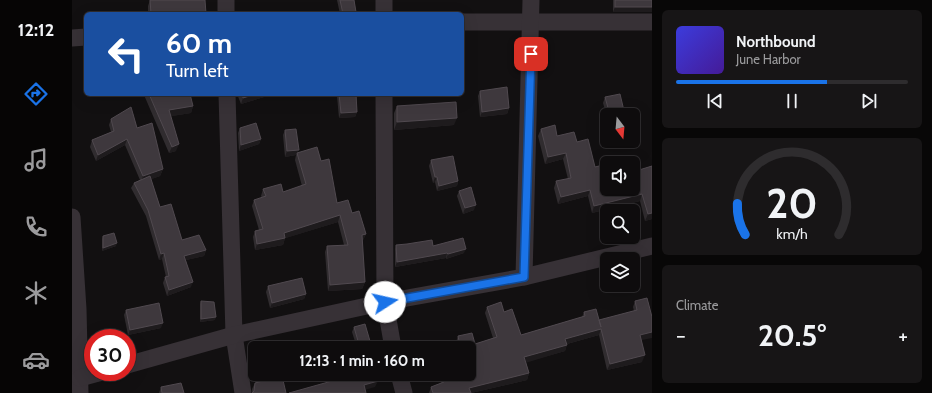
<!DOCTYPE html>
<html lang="en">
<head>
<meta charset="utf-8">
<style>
  body { margin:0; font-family:Cabin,sans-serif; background:#171516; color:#f1f3f6; height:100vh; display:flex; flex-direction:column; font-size:15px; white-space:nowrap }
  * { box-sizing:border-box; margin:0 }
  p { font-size:13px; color:#9b9b9d }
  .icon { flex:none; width:22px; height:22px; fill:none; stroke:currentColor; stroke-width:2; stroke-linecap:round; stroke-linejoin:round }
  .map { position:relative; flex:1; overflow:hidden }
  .sheet { display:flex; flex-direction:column; gap:10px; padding:10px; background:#080707; width:280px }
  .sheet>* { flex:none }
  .hud { position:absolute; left:12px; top:12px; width:380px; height:84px; border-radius:6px; box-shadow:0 4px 16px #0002,0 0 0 1px #2e2c2e; background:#1a4fa0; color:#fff; overflow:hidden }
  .needle { width:26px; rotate:164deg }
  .controls { position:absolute; left:528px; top:108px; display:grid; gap:8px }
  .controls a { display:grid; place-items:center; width:40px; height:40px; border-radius:6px; background:#0e0c0d; box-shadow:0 4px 16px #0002,0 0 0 1px #2e2c2e; font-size:20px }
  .speed { position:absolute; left:12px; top:329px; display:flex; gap:8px; font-size:20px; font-weight:700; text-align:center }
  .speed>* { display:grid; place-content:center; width:52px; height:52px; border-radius:50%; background:#0e0c0d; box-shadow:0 4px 16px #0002,0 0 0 1px #2e2c2e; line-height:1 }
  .speed .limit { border:6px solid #d22; background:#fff; color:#111 }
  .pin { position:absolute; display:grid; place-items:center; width:34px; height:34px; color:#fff; margin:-17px; border-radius:8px; box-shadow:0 2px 6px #0006 }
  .me { position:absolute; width:44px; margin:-22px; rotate:80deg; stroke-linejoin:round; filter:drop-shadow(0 0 3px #0008) }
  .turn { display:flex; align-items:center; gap:14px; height:84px; padding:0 16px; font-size:18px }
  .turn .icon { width:52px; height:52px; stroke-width:2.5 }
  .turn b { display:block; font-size:28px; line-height:34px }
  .big { font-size:30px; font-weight:700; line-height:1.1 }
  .sheet .tile { flex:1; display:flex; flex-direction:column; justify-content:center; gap:6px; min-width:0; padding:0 14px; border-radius:6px; background:#171516 }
  .sheet .dial { align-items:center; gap:0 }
  .dial svg { height:104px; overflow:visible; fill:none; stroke:#2e2c2e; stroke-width:7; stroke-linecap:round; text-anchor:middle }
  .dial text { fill:#f1f3f6; stroke:none }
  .song { display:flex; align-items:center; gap:12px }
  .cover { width:48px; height:48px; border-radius:6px; background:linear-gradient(135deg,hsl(240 70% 55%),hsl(260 70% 35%)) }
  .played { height:4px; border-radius:2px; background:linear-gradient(90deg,#1a73e8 65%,#2e2c2e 65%) }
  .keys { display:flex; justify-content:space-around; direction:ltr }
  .heat { display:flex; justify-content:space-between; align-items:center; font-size:22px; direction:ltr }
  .trip { position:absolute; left:176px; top:341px; width:228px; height:40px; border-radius:6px; background:#0e0c0d; box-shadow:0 4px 16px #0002,0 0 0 1px #2e2c2e; font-weight:700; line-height:40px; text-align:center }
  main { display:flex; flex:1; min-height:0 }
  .menu { display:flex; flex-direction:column; width:72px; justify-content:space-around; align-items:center; background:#060505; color:#9b9b9d }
  .menu .icon { width:28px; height:28px }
  .menu .on { color:#1a73e8 }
  .menu b { font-size:18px; color:#f1f3f6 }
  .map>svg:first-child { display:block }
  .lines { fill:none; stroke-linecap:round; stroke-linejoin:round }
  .minor { stroke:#373136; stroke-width:17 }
  .wall { fill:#302c2f }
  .shaded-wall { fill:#1e1b1d }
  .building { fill:#3e383d; stroke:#50494f }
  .route-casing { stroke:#114b97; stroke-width:10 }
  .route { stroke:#1a73e8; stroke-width:7 }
</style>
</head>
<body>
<main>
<nav class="menu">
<b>12:12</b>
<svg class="icon on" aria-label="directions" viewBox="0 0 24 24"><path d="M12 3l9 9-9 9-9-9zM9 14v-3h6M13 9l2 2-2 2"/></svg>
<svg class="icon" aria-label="music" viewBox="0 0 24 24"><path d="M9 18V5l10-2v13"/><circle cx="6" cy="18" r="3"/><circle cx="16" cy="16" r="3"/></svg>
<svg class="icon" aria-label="phone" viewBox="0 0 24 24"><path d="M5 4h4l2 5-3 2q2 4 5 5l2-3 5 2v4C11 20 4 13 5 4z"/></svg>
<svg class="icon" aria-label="climate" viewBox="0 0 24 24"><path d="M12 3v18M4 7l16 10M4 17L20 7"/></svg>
<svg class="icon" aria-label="car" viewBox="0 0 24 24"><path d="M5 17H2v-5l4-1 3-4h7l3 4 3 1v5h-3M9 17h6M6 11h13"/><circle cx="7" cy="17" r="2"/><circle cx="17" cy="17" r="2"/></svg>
</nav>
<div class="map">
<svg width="580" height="393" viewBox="0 0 580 393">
  <rect width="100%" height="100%" fill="#121011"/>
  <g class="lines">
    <g class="minor">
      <polyline points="312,0 312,14"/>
      <polyline points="154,14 154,0"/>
      <polyline points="390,22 580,22"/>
      <polyline points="0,38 14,37"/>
      <polyline points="155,94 162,335 171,393"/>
      <polyline points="312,94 313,302 321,348"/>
      <polyline points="0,217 6,309 8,393"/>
      <polyline points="452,277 459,0"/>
      <polyline points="55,365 162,335 313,302 452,277 580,246"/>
      <polyline points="327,374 332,393"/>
      <polyline points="8,378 30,372"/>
    </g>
  </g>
  <g class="wall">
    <polygon points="78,0 134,14 76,14 76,6"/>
    <polygon points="265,0 282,0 284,12 284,14 268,14"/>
    <rect x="541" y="0" width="39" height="12"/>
    <polygon points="408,91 437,108 435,114 408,117 406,96"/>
    <polygon points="73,94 118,94 121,106 119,113 99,116 104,151 97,153 72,95"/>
    <polygon points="165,94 202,94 169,104"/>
    <polygon points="266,94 284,94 285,112 283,117 267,118 265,96"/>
    <polygon points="533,97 553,115 535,115 535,117 531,103"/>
    <polygon points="325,106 382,125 322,130 322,113"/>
    <polygon points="39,119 65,128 91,169 88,176 79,179 88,207 110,240 134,250 132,256 114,260 119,287 95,296 91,283 93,277 94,277 90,259 87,260 74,216 59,188 62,183 68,180 53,145 24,161 18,147 20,140 39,132 37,125"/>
    <polygon points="168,128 189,139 187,144 167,151 166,133"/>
    <polygon points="469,129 485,136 505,142 523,167 567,170 580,166 580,219 573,221 568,201 520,213 516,196 486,204 482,188 484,181 496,179 491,159 473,164 466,136"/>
    <polygon points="213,130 225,153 249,161 265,203 280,213 294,234 291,240 290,241 293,282 290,289 256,291 253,252 255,246 272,245 266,222 213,238 211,245 183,250 181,237 183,231 187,230 180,206 182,200 190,198 189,196 191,189 211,192 230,186 223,160 224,155 213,157 211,135"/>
    <polygon points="359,160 386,181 385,186 365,191 363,182 361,183 357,166"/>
    <polygon points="387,191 402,210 391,214 385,196"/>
    <polygon points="31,236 44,246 30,251 30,239"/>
    <polygon points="324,245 361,246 392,253 374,259 374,258 323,267 323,249"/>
    <polygon points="196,286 234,294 232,299 198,308 194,292"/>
    <polygon points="575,298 569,340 570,362 535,370 527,335 495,344 493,351 454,362 457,373 455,380 399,393 357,393 359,387 369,383 366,374 397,374 397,348 363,348 363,347 384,342 386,336 403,344 421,338 413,313 415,307 432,312 449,335 510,317 512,312 527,321 562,311 561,307 563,301"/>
    <polygon points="129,301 143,320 128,322 128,304"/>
    <polygon points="54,310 89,328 56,335 52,315"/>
    <polygon points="282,327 300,348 285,348 280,332"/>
    <polygon points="210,376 180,393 180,389 183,383"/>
    <polygon points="89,387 112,393 87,393"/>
  </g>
  <g class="shaded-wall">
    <polygon points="543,7 580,7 580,12 541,12"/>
    <polygon points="284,12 284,14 271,14"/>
    <polygon points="184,94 202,94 169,104 171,98"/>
    <polygon points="121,106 119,113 95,117 97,110"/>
    <polygon points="437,108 435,114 408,117 410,112"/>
    <polygon points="285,112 283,117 267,118 269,113"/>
    <polygon points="385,118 382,125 322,130 325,122"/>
    <polygon points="55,139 53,145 24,161 26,155"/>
    <polygon points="189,139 187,144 167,151 169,145"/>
    <polygon points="107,144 104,151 97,153 100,147"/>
    <polygon points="227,150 224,155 213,157 215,151"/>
    <polygon points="494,153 491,159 473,164 476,157"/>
    <polygon points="91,169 88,176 69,183 71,176"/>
    <polygon points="363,177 365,177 363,182 361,183"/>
    <polygon points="386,181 385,186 365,191 367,186"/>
    <polygon points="518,190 516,196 486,204 489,197"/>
    <polygon points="570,194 568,201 520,213 522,206"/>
    <polygon points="404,205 402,210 391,214 393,208"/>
    <polygon points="580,213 580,219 573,221 576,214"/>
    <polygon points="268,215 266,222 211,239 213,238 211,245 183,250 185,244 212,233"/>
    <polygon points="294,234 291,240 287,242 290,235"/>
    <polygon points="45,243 44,246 30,251 31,248"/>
    <polygon points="394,249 392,253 374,259 376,254"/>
    <polygon points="134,250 132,256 110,261 112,256"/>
    <polygon points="92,253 90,259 87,260 89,254"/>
    <polygon points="375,253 374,258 323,267 325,262"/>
    <polygon points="121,282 119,287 95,296 97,290"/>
    <polygon points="293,282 290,289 256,291 258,285"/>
    <polygon points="234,294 232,299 198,308 200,303"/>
    <polygon points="144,317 143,320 128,322 129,319"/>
    <polygon points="91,323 89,328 56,335 58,330"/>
    <polygon points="529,329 527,335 491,345 493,339"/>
    <polygon points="580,332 580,338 565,341 568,335"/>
    <polygon points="495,345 493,351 450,364 452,357"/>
    <polygon points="573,355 570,362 535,370 538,364"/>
    <polygon points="457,373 455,380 399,393 396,393 397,388"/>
    <polygon points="306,381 303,387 289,391 292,385"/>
  </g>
  <g class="building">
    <polygon points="78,0 133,0 134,14 79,14"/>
    <polygon points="268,0 282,0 284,12 271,14"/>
    <rect x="543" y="0" width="37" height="7"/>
    <polygon points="435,87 437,108 410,112 408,91"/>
    <polygon points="77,94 118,94 121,106 97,110 107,144 100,147"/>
    <polygon points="170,94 184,94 171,98"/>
    <polygon points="267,94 284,94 285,112 269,113"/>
    <polygon points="548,94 553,115 538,115 533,97"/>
    <polygon points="384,102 385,118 325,122 325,106"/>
    <polygon points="59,107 65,128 80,123 91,169 71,176 55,139 26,155 20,140 42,131 39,119"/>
    <polygon points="184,123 189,139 169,145 168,128"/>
    <polygon points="483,125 485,136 502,132 505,142 516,139 523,167 535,164 535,189 561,189 561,163 540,163 564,157 567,170 580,166 580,213 576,214 570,194 522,206 518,190 489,197 484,181 499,178 494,153 476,157 469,129"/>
    <polygon points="224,129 227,150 215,151 213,130"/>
    <polygon points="245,147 249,161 257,159 265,203 276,200 280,213 287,211 294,234 290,235 293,282 258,285 255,246 276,245 268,215 212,233 213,238 185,244 183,231 191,229 182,200 194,196 191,189 209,184 211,192 234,184 225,153"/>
    <polygon points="381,156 386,181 367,186 365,177 363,177 359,160"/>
    <polygon points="78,176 88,207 99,204 110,240 127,235 134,250 112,256 121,282 97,290 93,277 97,276 92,253 89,254 76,210 62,183"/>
    <polygon points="399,187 404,205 393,208 387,191"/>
    <polygon points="42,233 45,243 31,248 31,236"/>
    <polygon points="391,238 394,249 376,254 375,253 325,262 324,245 335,244 360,240 361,246"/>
    <polygon points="230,278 234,294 200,303 196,286"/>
    <polygon points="575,298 580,317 580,332 568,335 573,355 538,364 529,329 493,339 495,345 452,357 457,373 397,388 399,393 361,393 359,387 372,382 370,374 397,374 397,348 364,348 363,347 387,341 386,336 400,333 403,344 425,337 415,307 429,302 432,312 440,309 449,335 513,316 512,312 524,309 529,327 527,320 565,310 563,301"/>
    <polygon points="129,301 142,302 144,317 129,319"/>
    <polygon points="87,303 91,323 58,330 54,310"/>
    <polygon points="293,324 300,348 288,348 282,327"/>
    <polygon points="285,374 304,374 306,381 292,385 294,393 217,393"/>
    <polygon points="210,376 214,393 180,393 182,391 183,383"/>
    <polygon points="109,383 112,393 90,393 89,387"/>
  </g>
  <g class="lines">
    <defs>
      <polyline id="route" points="313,302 452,277 459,54"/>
    </defs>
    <use href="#route" class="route-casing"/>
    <use href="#route" class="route"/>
  </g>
</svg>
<div class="controls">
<a><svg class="needle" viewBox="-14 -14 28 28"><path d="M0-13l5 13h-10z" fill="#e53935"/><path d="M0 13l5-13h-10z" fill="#9b9b9d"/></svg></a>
<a><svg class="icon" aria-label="sound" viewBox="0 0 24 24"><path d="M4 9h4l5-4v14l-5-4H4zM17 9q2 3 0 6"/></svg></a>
<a><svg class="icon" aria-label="search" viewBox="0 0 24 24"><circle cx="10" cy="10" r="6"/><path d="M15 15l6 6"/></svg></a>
<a><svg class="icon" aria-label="layers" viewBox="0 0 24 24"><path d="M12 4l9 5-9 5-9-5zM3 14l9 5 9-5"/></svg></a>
</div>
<div class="speed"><div class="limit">30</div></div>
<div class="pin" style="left:459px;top:54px;background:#d93025"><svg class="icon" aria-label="arrive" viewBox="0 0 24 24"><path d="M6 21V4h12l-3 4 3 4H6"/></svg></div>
<svg class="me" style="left:313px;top:302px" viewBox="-20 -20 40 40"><circle r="19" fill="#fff"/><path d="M0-13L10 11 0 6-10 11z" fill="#1a73e8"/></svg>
<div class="trip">12:13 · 1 min · 160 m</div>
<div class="hud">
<div class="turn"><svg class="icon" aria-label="left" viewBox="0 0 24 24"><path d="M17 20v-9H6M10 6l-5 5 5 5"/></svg><div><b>60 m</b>Turn left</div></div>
</div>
</div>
<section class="sheet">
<div class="tile">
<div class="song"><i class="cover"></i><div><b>Northbound</b><p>June Harbor</p></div></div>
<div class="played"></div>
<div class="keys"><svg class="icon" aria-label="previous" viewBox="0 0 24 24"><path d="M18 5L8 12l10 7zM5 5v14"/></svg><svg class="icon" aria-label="pause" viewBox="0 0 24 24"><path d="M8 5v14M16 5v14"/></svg><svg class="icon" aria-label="next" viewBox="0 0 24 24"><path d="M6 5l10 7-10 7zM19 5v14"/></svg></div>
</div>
<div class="tile dial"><svg viewBox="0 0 100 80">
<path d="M14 69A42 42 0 1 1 86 69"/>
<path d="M14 69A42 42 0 0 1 8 45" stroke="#1a73e8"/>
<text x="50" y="56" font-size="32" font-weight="700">20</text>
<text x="50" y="72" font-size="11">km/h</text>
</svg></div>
<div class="tile"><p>Climate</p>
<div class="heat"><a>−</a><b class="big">20.5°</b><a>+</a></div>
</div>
</section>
</main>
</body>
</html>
